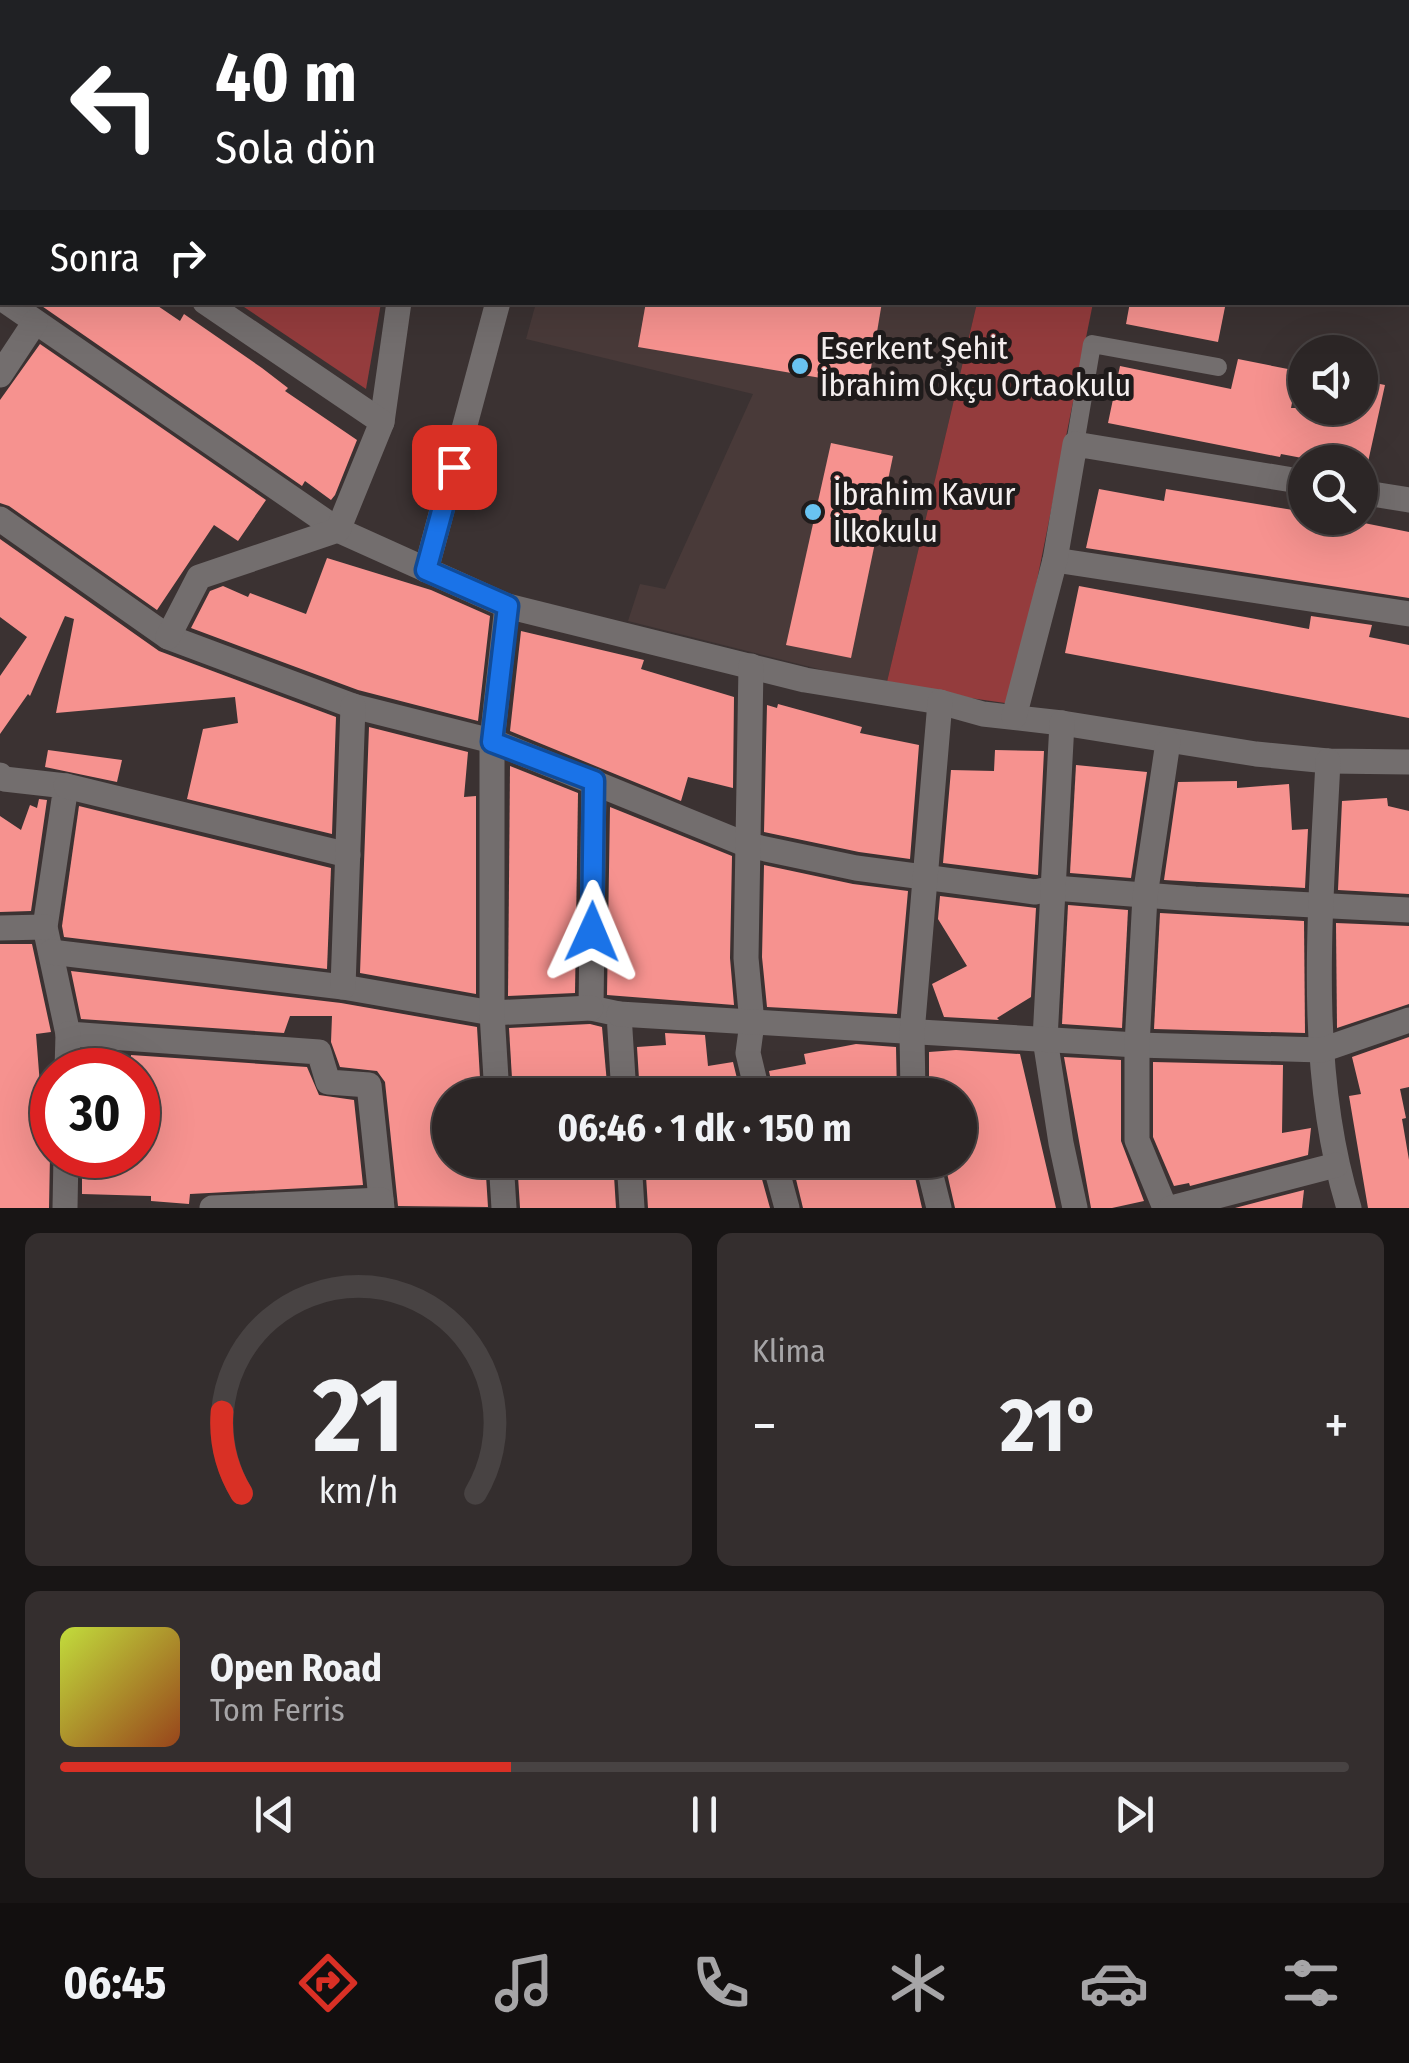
<!DOCTYPE html>
<html lang="tr">
<head>
<meta charset="utf-8">
<style>
  body { margin:0; font-family:"Fira Sans Condensed",sans-serif; background:#342e2e; color:#f1f3f6; height:100vh; display:flex; flex-direction:column; font-size:38px; white-space:nowrap }
  * { box-sizing:border-box; margin:0 }
  p { font-size:32px; color:#a6a5a7 }
  .icon { flex:none; width:55px; height:55px; fill:none; stroke:currentColor; stroke-width:2; stroke-linecap:round; stroke-linejoin:round }
  .map { position:relative; height:1208px; overflow:hidden }
  .details { display:flex; flex-direction:column; gap:25px; padding:25px; background:#181515; flex:1 }
  .details>* { flex:none }
  .banner { position:absolute; left:0px; top:0px; width:1410px; height:305px; box-shadow:0 10px 40px #0002,0 0 0 2px #484343; background:#202124; color:#fff; overflow:hidden }
  .controls { position:absolute; left:1288px; top:335px; display:grid; gap:20px }
  .controls a { display:grid; place-items:center; width:90px; height:90px; border-radius:50%; background:#2c2626; box-shadow:0 10px 40px #0002,0 0 0 2px #484343; font-size:50px }
  .speed { position:absolute; left:30px; top:1048px; display:flex; gap:20px; font-size:50px; font-weight:700; text-align:center }
  .speed>* { display:grid; place-content:center; width:130px; height:130px; border-radius:50%; background:#2c2626; box-shadow:0 10px 40px #0002,0 0 0 2px #484343; line-height:1 }
  .speed .limit { border:15px solid #d22; background:#fff; color:#111 }
  .pin { position:absolute; display:grid; place-items:center; width:85px; height:85px; color:#fff; margin:-42px; border-radius:20px; box-shadow:0 5px 15px #0006 }
  .me { position:absolute; width:110px; margin:-55px; rotate:1deg; stroke-linejoin:round; filter:drop-shadow(0 0 8px #0008) }
  .turn { display:flex; align-items:center; gap:35px; height:210px; padding:0 50px; font-size:45px }
  .turn .icon { width:130px; height:130px; stroke-width:2.5 }
  .turn b { display:block; font-size:70px; line-height:85px }
  .then { display:flex; align-items:center; height:95px; padding:0 50px; background:#0003; gap:20px; font-size:38px }
  .big { font-size:75px; font-weight:700; line-height:1.1 }
  .details .widget { flex:1; display:flex; flex-direction:column; justify-content:center; gap:15px; min-width:0; padding:0 35px; border-radius:15px; background:#342e2e }
  .details .dial { align-items:center; gap:0 }
  .dial svg { height:260px; overflow:visible; fill:none; stroke:#484343; stroke-width:7; stroke-linecap:round; text-anchor:middle }
  .dial text { fill:#f1f3f6; stroke:none }
  .song { display:flex; align-items:center; gap:30px }
  .cover { width:120px; height:120px; border-radius:15px; background:linear-gradient(135deg,hsl(70 70% 55%),hsl(20 70% 35%)) }
  .played { height:10px; border-radius:5px; background:linear-gradient(90deg,#d93025 35%,#484343 35%) }
  .keys { display:flex; justify-content:space-around; direction:ltr }
  .heat { display:flex; justify-content:space-between; align-items:center; font-size:55px; direction:ltr }
  .details .tiles { flex:1; display:grid; gap:25px; grid-template-columns:1fr 1fr }
  .widget:last-child { grid-column:span 2 }
  .trip { position:absolute; left:432px; top:1078px; width:545px; height:100px; border-radius:50px; background:#2c2626; box-shadow:0 10px 40px #0002,0 0 0 2px #484343; font-weight:700; line-height:100px; text-align:center }
  .tab-bar { display:flex; height:160px; justify-content:space-around; align-items:center; background:#120f0f; color:#a6a5a7 }
  .tab-bar .icon { width:70px; height:70px }
  .tab-bar .active { color:#d93025 }
  .tab-bar b { font-size:45px; color:#f1f3f6 }
  .map>svg:first-child { display:block }
  .built { fill:#493a39 }
  .park { fill:#943c3d }
  .building { fill:#f6928f }
  .lines { fill:none; stroke-linecap:round; stroke-linejoin:round }
  .lane { stroke:#736e6e; stroke-width:18 }
  .street { stroke:#736e6e; stroke-width:25 }
  .secondary { stroke:#958e8e; stroke-width:25 }
  .primary { stroke:#afa7a6; stroke-width:25 }
  .route-casing { stroke:#114b97; stroke-width:25 }
  .route { stroke:#1a73e8; stroke-width:18 }
  .poi-dot { fill:#69c3f1; stroke:#1f1b1b; stroke-width:4 }
  .labels { text-anchor:middle; dominant-baseline:central; stroke-width:10; stroke-linejoin:round; paint-order:stroke }
  .poi-label { font-size:32px; fill:#f5efef; stroke:#1f1b1b; text-anchor:start }
</style>
</head>
<body>
<div class="map">
<svg width="1409" height="1208" viewBox="0 0 1409 1208">
  <rect width="100%" height="100%" fill="#3b3232"/>
  <polygon class="built" points="536,303 977,303 886,686 628,621 640,584 665,589 753,394 526,339"/>
  <g class="park">
    <polygon points="238,303 381,303 366,389"/>
    <polygon points="977,303 1093,303 1012,704 886,686"/>
  </g>
  <g class="building">
    <polygon points="36,302 152,302 180,321 184,314 262,368 288,388 285,391 357,440 335,495 331,500 305,481 302,486"/>
    <polygon points="646,302 882,302 868,386 638,347"/>
    <polygon points="1130,302 1226,302 1218,342 1126,324"/>
    <polygon points="40,344 266,500 238,541 214,525 157,610 9,506 0,503 0,400"/>
    <polygon points="1238,359 1298,371 1291,408 1360,408 1360,380 1385,385 1368,462 1323,462 1281,454 1280,457 1108,423 1120,366 1231,389"/>
    <polygon points="831,443 893,456 851,658 786,645"/>
    <polygon points="1099,489 1164,501 1166,489 1305,512 1305,518 1339,518 1409,532 1409,598 1086,548"/>
    <polygon points="0,539 159,651 336,717 332,834 187,799 203,729 238,723 235,697 56,713 74,619 65,616 30,696 28,694 0,734 0,676 27,637 0,617"/>
    <polygon points="327,558 431,590 490,616 478,721 358,690 191,628 210,591 223,586 248,597 250,593 306,614"/>
    <polygon points="1079,586 1309,629 1311,616 1372,625 1369,637 1409,645 1409,718 1065,653"/>
    <polygon points="521,631 644,660 641,669 734,697 733,788 688,777 681,801 510,731"/>
    <polygon points="778,704 862,727 860,733 919,745 910,859 859,852 764,832 767,705 777,708"/>
    <polygon points="369,727 468,752 464,797 476,796 476,994 360,973"/>
    <polygon points="48,750 122,760 117,782 45,767"/>
    <polygon points="995,750 1044,751 1038,875 943,863 951,770 994,771"/>
    <polygon points="1076,765 1147,772 1131,878 1070,873"/>
    <polygon points="510,766 578,793 575,993 508,996"/>
    <polygon points="1237,781 1237,788 1289,784 1292,830 1308,829 1305,888 1164,880 1178,782"/>
    <polygon points="1387,798 1388,806 1409,811 1409,894 1338,890 1342,801"/>
    <polygon points="39,799 47,800 31,911 0,912 0,816 21,830 30,805 37,808"/>
    <polygon points="79,806 331,868 327,969 64,937 62,926"/>
    <polygon points="610,807 732,856 730,958 734,1005 607,995"/>
    <polygon points="764,865 853,884 908,891 897,1014 767,1007 762,957"/>
    <polygon points="940,896 1036,908 1031,997 997,1018 999,1020 944,1017 932,984 967,966 938,919"/>
    <polygon points="1068,905 1128,910 1122,1028 1062,1024"/>
    <polygon points="1160,913 1304,921 1305,1033 1154,1029"/>
    <polygon points="1336,923 1409,926 1409,1004 1337,1028"/>
    <polygon points="0,944 32,944 51,1032 36,1034 40,1085 52,1084 52,1108 45,1108 50,1155 49,1208 0,1208"/>
    <polygon points="71,971 341,1003 477,1027 481,1095 450,1095 450,1160 485,1160 488,1207 398,1206 385,1082 377,1071 340,1067 331,1042 332,1016 290,1016 284,1033 81,1019"/>
    <polygon points="590,1024 602,1027 608,1095 513,1095 509,1028"/>
    <polygon points="665,1033 705,1035 708,1066 733,1062 741,1095 640,1095 637,1047 666,1045"/>
    <polygon points="1409,1037 1409,1087 1400,1089 1406,1118 1402,1119 1409,1160 1409,1208 1368,1208 1349,1096 1361,1094 1352,1057"/>
    <polygon points="856,1044 896,1047 897,1095 774,1095 769,1071 806,1064 804,1054"/>
    <polygon points="956,1050 1020,1054 1056,1208 955,1208 944,1160 960,1160 960,1095 929,1095 929,1052"/>
    <polygon points="131,1055 307,1067 319,1095 354,1100 363,1185 190,1194 189,1204 151,1201 151,1196 82,1194 82,1155 138,1155 138,1070 130,1070"/>
    <polygon points="1064,1057 1121,1060 1121,1141 1144,1201 1112,1208 1091,1208"/>
    <polygon points="1153,1062 1283,1065 1282,1133 1311,1128 1308,1155 1190,1186 1189,1183 1174,1186 1153,1137"/>
    <polygon points="517,1160 613,1160 616,1208 520,1208"/>
    <polygon points="645,1160 681,1160 683,1177 758,1165 770,1208 648,1208"/>
    <polygon points="866,1160 911,1160 922,1208 803,1208 794,1171"/>
    <polygon points="1304,1190 1302,1208 1235,1208"/>
  </g>
  <g class="lines">
    <g class="lane">
      <polyline points="1309,0 1312,2"/>
      <polyline points="1408,73 1409,74"/>
      <polyline points="1075,444 1092,344 1218,367"/>
    </g>
    <g class="street">
      <polyline points="989,0 991,2"/>
      <polyline points="476,2 477,0"/>
      <polyline points="0,163 2,165"/>
      <polyline points="7,302 338,530 507,606 805,680 940,702 983,714 1062,723 1256,754 1328,761 1409,762"/>
      <polyline points="0,375 35,322"/>
      <polyline points="382,422 399,302"/>
      <polyline points="1360,492 1409,500"/>
      <polyline points="0,519 168,637 353,706 492,741 747,845 856,868 1035,892 1054,888 1195,899 1409,910"/>
      <polyline points="1055,560 1409,614"/>
      <polyline points="426,570 498,302"/>
      <polyline points="168,637 199,577 338,530 382,422 205,302"/>
      <polyline points="751,666 746,958 752,1023 748,1053 758,1095"/>
      <polyline points="1014,717 1055,560 1075,444 1305,482"/>
      <polyline points="1062,723 1045,1039 1061,1143 1075,1208"/>
      <path d="M1328,761C1321,908 1305,1066 1349,1208"/>
      <polyline points="0,775 4,779 66,786 45,927 68,1034 319,1052 328,1082 369,1085 382,1208"/>
      <polyline points="594,781 591,1008 619,1014 624,1095"/>
      <polyline points="66,786 348,855"/>
      <polyline points="0,928 45,927"/>
      <polyline points="51,952 343,987 492,1013 591,1008"/>
      <polyline points="343,987 353,706"/>
      <polyline points="619,1014 1137,1045 1322,1050 1409,1020"/>
      <polyline points="67,1070 68,1034"/>
      <polyline points="497,1095 492,1013 492,741 507,606"/>
      <polyline points="913,1095 912,1033 940,702"/>
      <polyline points="501,1160 504,1208"/>
      <polyline points="629,1160 632,1208"/>
      <polyline points="774,1160 787,1208"/>
      <polyline points="927,1160 939,1208"/>
      <polyline points="65,1208 66,1155"/>
      <polyline points="212,1208 381,1200"/>
      <polyline points="1165,1208 1137,1140 1137,1045 1145,896 1168,742"/>
      <polyline points="1171,1208 1336,1165"/>
    </g>
    <g class="secondary">
      <polyline points="648,0 649,2"/>
      <polyline points="594,2 596,0"/>
      <polyline points="1197,2 1199,0"/>
      <polyline points="1243,2 1244,0"/>
    </g>
    <g class="primary">
      <polyline points="181,0 198,2"/>
      <polyline points="0,33 2,33"/>
      <polyline points="1408,203 1409,203"/>
      <polyline points="1408,260 1409,260"/>
    </g>
  </g>
  <g class="lines">
    <defs>
      <polyline id="route" points="454,467 426,570 508,606 492,742 594,781 592,932"/>
    </defs>
    <use href="#route" class="route-casing"/>
    <use href="#route" class="route"/>
  </g>
  <g class="poi-dot">
    <circle cx="800" cy="366" r="10"/>
    <circle cx="813" cy="512" r="10"/>
  </g>
  <g class="labels">
    <g class="poi-label">
      <text x="820" y="348">Eserkent Şehit<tspan x="820" dy="37">İbrahim Okçu Ortaokulu</tspan></text>
      <text x="833" y="494">İbrahim Kavur<tspan x="833" dy="37">İlkokulu</tspan></text>
    </g>
  </g>
</svg>
<div class="controls">
<a><svg class="icon" aria-label="sound" viewBox="0 0 24 24"><path d="M4 9h4l5-4v14l-5-4H4zM17 9q2 3 0 6"/></svg></a>
<a><svg class="icon" aria-label="search" viewBox="0 0 24 24"><circle cx="10" cy="10" r="6"/><path d="M15 15l6 6"/></svg></a>
</div>
<div class="speed"><div class="limit">30</div></div>
<div class="pin" style="left:454px;top:467px;background:#d93025"><svg class="icon" aria-label="arrive" viewBox="0 0 24 24"><path d="M6 21V4h12l-3 4 3 4H6"/></svg></div>
<svg class="me" style="left:592px;top:932px" viewBox="-20 -20 40 40"><path d="M0-17L14 15 0 8-14 15z" fill="#1a73e8" stroke="#fff" stroke-width="4"/></svg>
<div class="trip">06:46 · 1 dk · 150 m</div>
<div class="banner">
<div class="turn"><svg class="icon" aria-label="left" viewBox="0 0 24 24"><path d="M17 20v-9H6M10 6l-5 5 5 5"/></svg><div><b>40 m</b>Sola dön</div></div>
<div class="then">Sonra<svg class="icon" aria-label="right" viewBox="0 0 24 24"><path d="M7 20v-9h11M14 6l5 5-5 5"/></svg></div>
</div>
</div>
<section class="details">
<div class="tiles">
<div class="widget dial"><svg viewBox="0 0 100 80">
<path d="M14 69A42 42 0 1 1 86 69"/>
<path d="M14 69A42 42 0 0 1 8 44" stroke="#d93025"/>
<text x="50" y="56" font-size="32" font-weight="700">21</text>
<text x="50" y="72" font-size="11">km/h</text>
</svg></div>
<div class="widget"><p>Klima</p>
<div class="heat"><a>−</a><b class="big">21°</b><a>+</a></div>
</div>
<div class="widget">
<div class="song"><i class="cover"></i><div><b>Open Road</b><p>Tom Ferris</p></div></div>
<div class="played"></div>
<div class="keys"><svg class="icon" aria-label="previous" viewBox="0 0 24 24"><path d="M18 5L8 12l10 7zM5 5v14"/></svg><svg class="icon" aria-label="pause" viewBox="0 0 24 24"><path d="M8 5v14M16 5v14"/></svg><svg class="icon" aria-label="next" viewBox="0 0 24 24"><path d="M6 5l10 7-10 7zM19 5v14"/></svg></div>
</div>
</div>
</section>
<nav class="tab-bar">
<b>06:45</b>
<svg class="icon active" aria-label="directions" viewBox="0 0 24 24"><path d="M12 3l9 9-9 9-9-9zM9 14v-3h6M13 9l2 2-2 2"/></svg>
<svg class="icon" aria-label="music" viewBox="0 0 24 24"><path d="M9 18V5l10-2v13"/><circle cx="6" cy="18" r="3"/><circle cx="16" cy="16" r="3"/></svg>
<svg class="icon" aria-label="phone" viewBox="0 0 24 24"><path d="M5 4h4l2 5-3 2q2 4 5 5l2-3 5 2v4C11 20 4 13 5 4z"/></svg>
<svg class="icon" aria-label="climate" viewBox="0 0 24 24"><path d="M12 3v18M4 7l16 10M4 17L20 7"/></svg>
<svg class="icon" aria-label="car" viewBox="0 0 24 24"><path d="M5 17H2v-5l4-1 3-4h7l3 4 3 1v5h-3M9 17h6M6 11h13"/><circle cx="7" cy="17" r="2"/><circle cx="17" cy="17" r="2"/></svg>
<svg class="icon" aria-label="filters" viewBox="0 0 24 24"><path d="M4 7h16M4 17h16"/><circle cx="9" cy="7" r="2"/><circle cx="15" cy="17" r="2"/></svg>
</nav>
</body>
</html>
